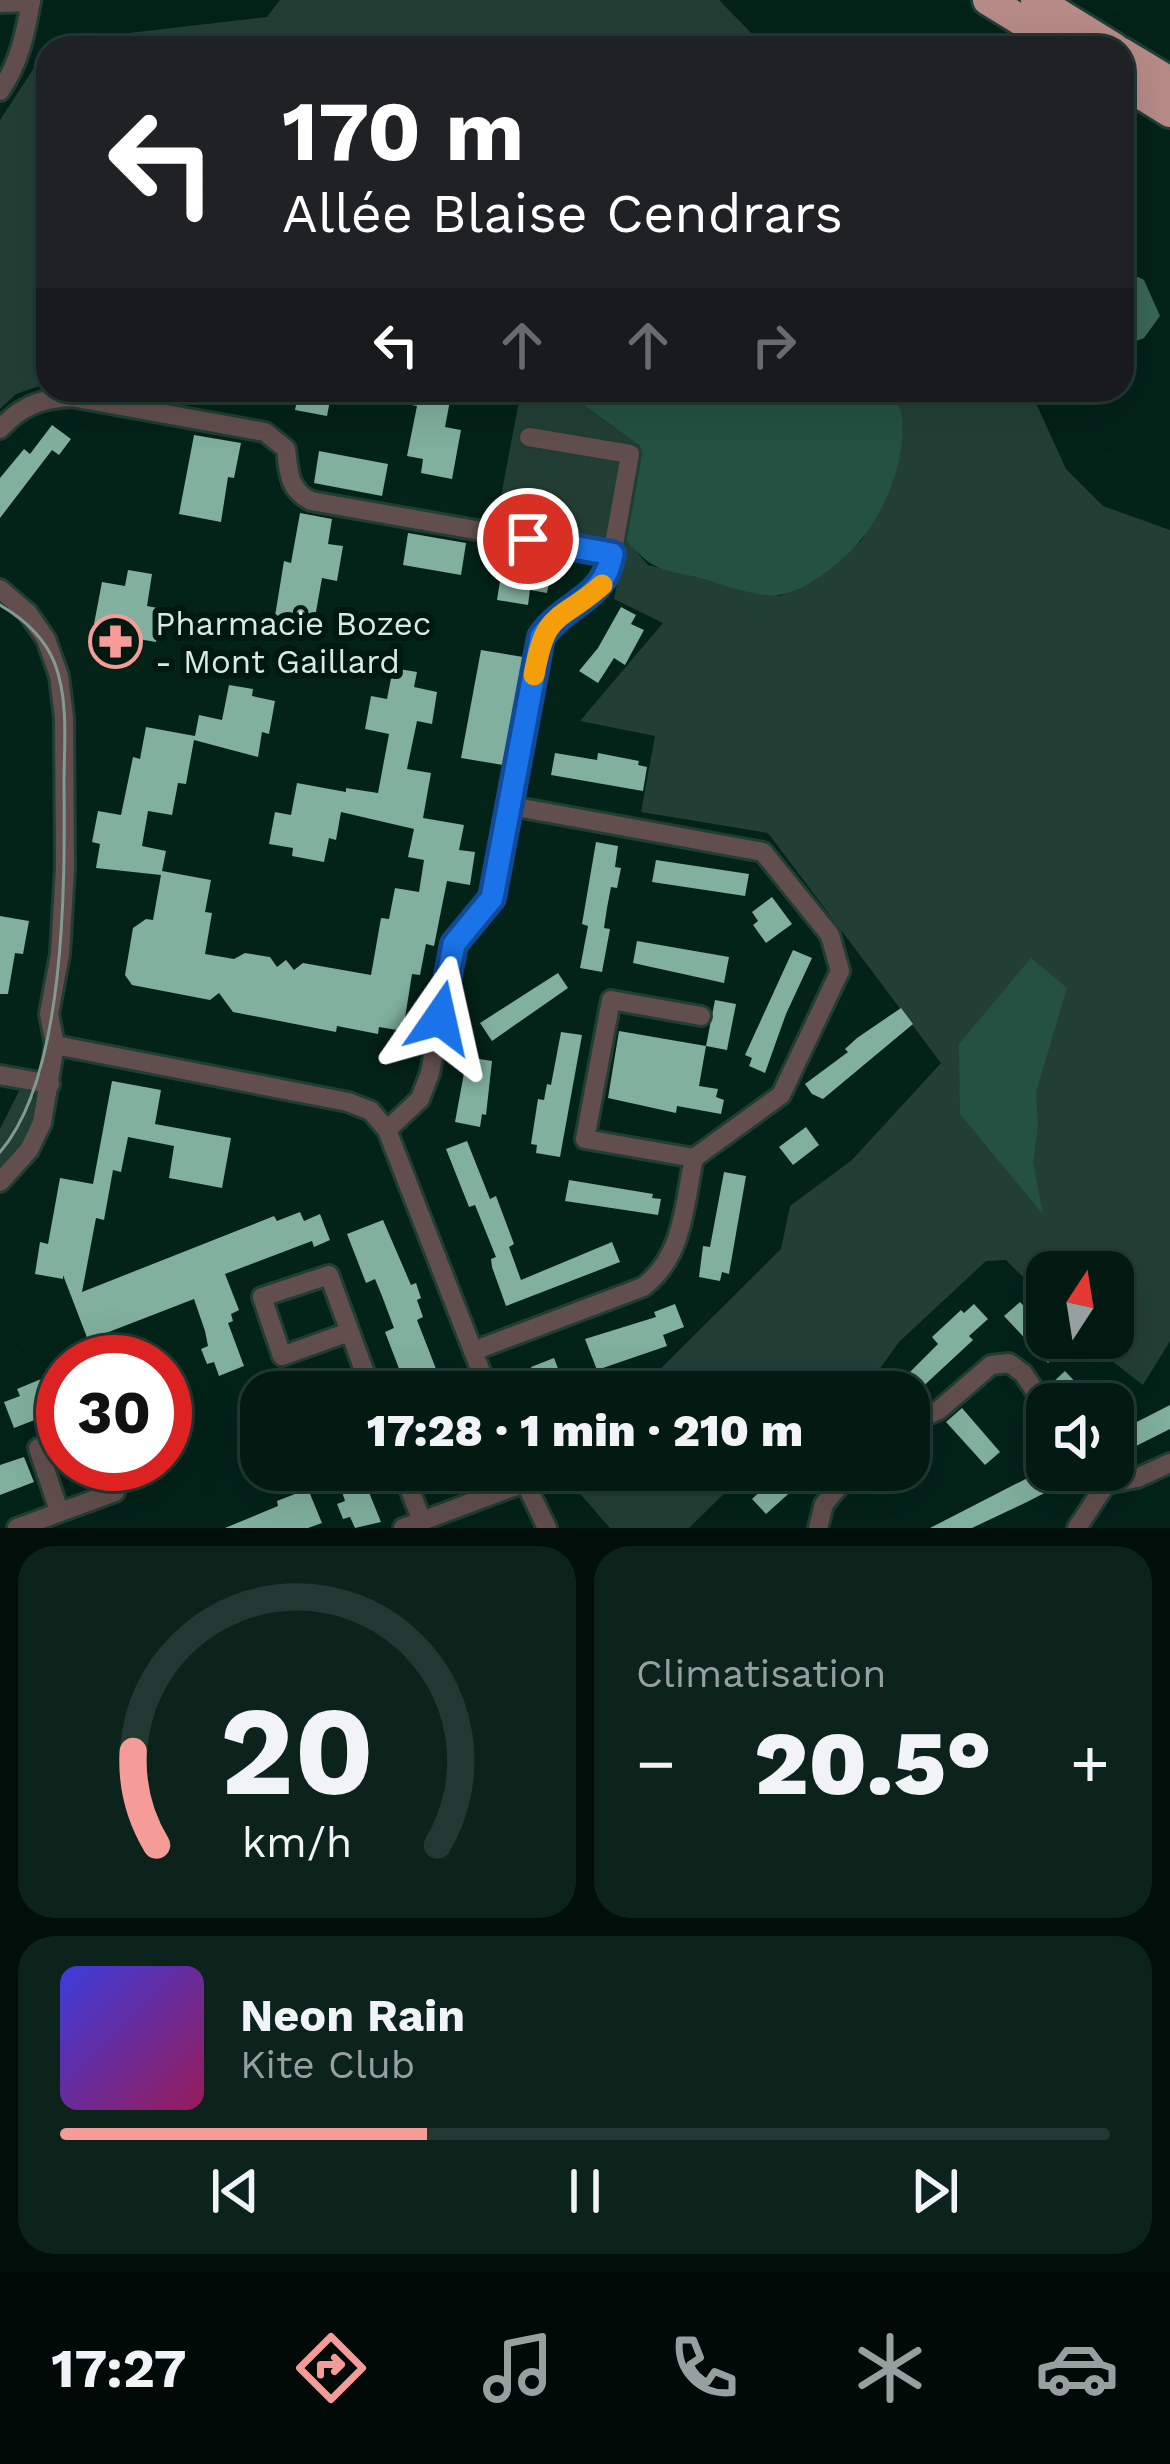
<!DOCTYPE html>
<html lang="fr">
<head>
<meta charset="utf-8">
<style>
  body { margin:0; font-family:"Work Sans",sans-serif; background:#0c231b; color:#f1f3f6; height:100vh; display:flex; flex-direction:column; font-size:45px; white-space:nowrap }
  * { box-sizing:border-box; margin:0 }
  p { font-size:39px; color:#96a19f }
  .icon { flex:none; width:66px; height:66px; fill:none; stroke:currentColor; stroke-width:2; stroke-linecap:round; stroke-linejoin:round }
  .map { position:relative; height:1528px; overflow:hidden }
  .panel { display:flex; flex-direction:column; gap:18px; padding:18px; background:#010e0a; flex:1 }
  .panel>* { flex:none }
  .top-card { position:absolute; left:36px; top:36px; width:1098px; height:366px; border-radius:36px; box-shadow:0 12px 48px #0002,0 0 0 3px #233832; background:#202124; color:#fff; overflow:hidden }
  .needle { width:78px; rotate:12deg }
  .controls { position:absolute; left:1026px; top:1251px; display:grid; gap:24px }
  .controls a { display:grid; place-items:center; width:108px; height:108px; border-radius:24px; background:#021a12; box-shadow:0 12px 48px #0002,0 0 0 3px #233832; font-size:60px }
  .speed { position:absolute; left:36px; top:1335px; display:flex; gap:24px; font-size:60px; font-weight:700; text-align:center }
  .speed>* { display:grid; place-content:center; width:156px; height:156px; border-radius:50%; background:#021a12; box-shadow:0 12px 48px #0002,0 0 0 3px #233832; line-height:1 }
  .speed .limit { border:18px solid #d22; background:#fff; color:#111 }
  .pin { position:absolute; display:grid; place-items:center; width:102px; height:102px; color:#fff; margin:-51px; border:6px solid #fff; border-radius:50%; box-shadow:0 3px 12px #0007 }
  .me { position:absolute; width:132px; margin:-66px; rotate:11deg; stroke-linejoin:round; filter:drop-shadow(0 0 9px #0008) }
  .turn { display:flex; align-items:center; gap:42px; height:252px; padding:0 48px; font-size:54px }
  .turn .icon { width:156px; height:156px; stroke-width:2.5 }
  .turn b { display:block; font-size:84px; line-height:102px }
  .lanes { display:flex; align-items:center; height:114px; padding:0 48px; background:#0003; justify-content:center; gap:60px; direction:ltr }
  .lanes .off { opacity:.35 }
  .big { font-size:90px; font-weight:800; line-height:1.1 }
  .panel .card { flex:1; display:flex; flex-direction:column; justify-content:center; gap:18px; min-width:0; padding:0 42px; border-radius:36px; background:#0c231b }
  .panel .dial { align-items:center; gap:0 }
  .dial svg { height:312px; overflow:visible; fill:none; stroke:#233832; stroke-width:7; stroke-linecap:round; text-anchor:middle }
  .dial text { fill:#f1f3f6; stroke:none }
  .song { display:flex; align-items:center; gap:36px }
  .cover { width:144px; height:144px; border-radius:18px; background:linear-gradient(135deg,hsl(240 70% 55%),hsl(330 70% 35%)) }
  .played { height:12px; border-radius:6px; background:linear-gradient(90deg,#f59b98 35%,#233832 35%) }
  .keys { display:flex; justify-content:space-around; direction:ltr }
  .heat { display:flex; justify-content:space-between; align-items:center; font-size:66px; direction:ltr }
  .panel .tiles { flex:1; display:grid; gap:18px; grid-template-columns:1fr 1fr }
  .card:last-child { grid-column:span 2 }
  .trip { position:absolute; left:240px; top:1371px; width:690px; height:120px; border-radius:36px; background:#021a12; box-shadow:0 12px 48px #0002,0 0 0 3px #233832; font-weight:800; line-height:120px; text-align:center }
  .tab-bar { display:flex; height:192px; justify-content:space-around; align-items:center; background:#010a07; color:#96a19f }
  .tab-bar .icon { width:84px; height:84px }
  .tab-bar .on { color:#f59b98 }
  .tab-bar b { font-size:54px; color:#f1f3f6 }
  .map>svg:first-child { display:block }
  .green { fill:#233f35 }
  .forest { fill:#245142 }
  .water { fill:#396757 }
  .building { fill:#81b09e }
  .lines { fill:none; stroke-linecap:round; stroke-linejoin:round }
  .minor-casing { stroke:#213e34; stroke-width:24 }
  .trunk-casing { stroke:#213e34; stroke-width:36 }
  .minor { stroke:#624f4d; stroke-width:18 }
  .trunk { stroke:#b68b88; stroke-width:30 }
  .tram { stroke:#839a91; stroke-width:3 }
  .route-casing { stroke:#114b97; stroke-width:30 }
  .route { stroke:#1a73e8; stroke-width:21 }
  .slow { stroke:#f59e0b; stroke-width:21 }
  .labels { text-anchor:middle; dominant-baseline:central; stroke-width:12; stroke-linejoin:round; paint-order:stroke }
  .poi-label { font-size:33px; fill:#d8eae2; stroke:#001910; text-anchor:start }
</style>
</head>
<body>
<div class="map">
<svg width="1170" height="1528" viewBox="0 0 1170 1528">
  <rect width="100%" height="100%" fill="#032218"/>
  <g class="green">
    <polygon points="280,0 719,0 766,48 48,48 48,383 16,394 0,409 0,120 51,42 267,17"/>
    <polygon points="521,390 578,401 640,446 625,538 648,565 738,588 780,596 815,580 862,540 893,481 900,401 891,390 1030,390 1066,469 1103,506 1170,530 1170,1341 1143,1385 1082,1338 1113,1338 1113,1272 1047,1272 1047,1301 1006,1260 986,1261 899,1342 863,1392 637,1392 781,1249 790,1206 852,1160 941,1063 768,833 641,812 655,736 580,721 663,623 614,599 624,550 496,523"/>
    <path d="M20,1089L30,1092L37,1101C32,1130 21,1149 0,1170V1129Z"/>
    <polygon points="559,1470 748,1470 689,1528 610,1528"/>
  </g>
  <g class="forest">
    <path d="M532,390H891C921,427 888,510 859,542C840,563 812,587 784,594C762,600 725,585 703,579C660,568 655,573 625,539L640,446L578,401Z"/>
    <polygon points="1031,958 1067,988 1036,1092 1038,1125 1033,1162 1043,1214 960,1114 959,1044"/>
    <polygon points="658,1371 791,1392 637,1392"/>
    <polygon points="559,1470 692,1470 671,1486 579,1494"/>
  </g>
  <polygon class="water" points="1122,269 1144,280 1160,316 1144,338 1128,344 1122,340"/>
  <g class="building">
    <polygon points="299,390 332,390 327,416 295,410"/>
    <polygon points="404,390 452,390 445,427 461,430 452,479 421,473 423,459 407,456 417,406 401,403"/>
    <polygon points="52,425 71,439 59,455 52,450 0,518 0,478 24,449 30,454"/>
    <polygon points="194,435 241,443 234,478 228,477 221,522 179,514"/>
    <polygon points="319,451 388,464 382,496 314,483"/>
    <polygon points="300,513 332,519 328,544 343,546 337,581 322,578 314,623 275,616 284,561 291,563"/>
    <polygon points="408,533 466,543 461,575 403,565"/>
    <polygon points="505,550 553,559 547,593 530,590 528,605 497,600"/>
    <polygon points="128,570 152,574 147,606 163,609 156,642 132,638 129,654 106,650 109,627 94,624 102,582 125,586"/>
    <polygon points="621,607 636,615 631,624 644,630 625,665 614,658 598,683 579,671 598,648"/>
    <polygon points="481,650 523,657 503,765 461,758"/>
    <polygon points="393,668 417,672 414,687 437,692 432,724 417,721 407,769 431,773 423,818 464,825 459,850 475,852 470,885 447,881 434,946 426,944 420,975 412,974 403,1031 379,1027 378,1034 337,1026 336,1032 233,1012 219,993 210,1000 132,985 125,975 133,928 146,919 153,920 161,875 96,868 100,844 92,842 98,811 121,815 133,757 140,759 146,727 195,736 199,715 222,720 229,685 253,689 252,696 275,701 269,734 262,732 258,757 194,740 186,784 178,783 172,815 148,811 142,846 166,851 162,871 211,880 205,912 212,913 205,954 234,959 245,953 270,957 277,967 286,960 294,970 303,963 371,975 381,918 389,919 395,888 419,892 424,860 408,857 414,829 341,812 336,840 329,838 324,862 292,856 293,848 269,844 275,812 291,815 297,783 346,792 346,788 378,793 389,734 365,729 371,696 387,699"/>
    <polygon points="555,753 597,760 598,753 639,761 638,765 647,767 643,791 551,775"/>
    <polygon points="596,842 618,846 615,867 621,868 617,888 611,887 607,908 604,928 610,929 602,972 580,968 588,926 582,924"/>
    <polygon points="656,860 749,874 745,896 652,882"/>
    <polygon points="772,897 792,924 766,943 753,925 758,921 752,912"/>
    <polygon points="0,916 29,921 23,954 15,953 8,994 0,994"/>
    <polygon points="637,941 729,957 724,983 633,963"/>
    <polygon points="793,950 812,958 786,1014 765,1073 749,1066 752,1058 745,1055"/>
    <polygon points="558,973 568,988 492,1041 480,1023"/>
    <polygon points="715,1000 736,1004 727,1050 706,1046 699,1086 718,1089 716,1097 724,1100 721,1114 677,1106 676,1113 608,1098 619,1031 706,1046"/>
    <polygon points="901,1008 913,1024 823,1099 812,1094 805,1084 848,1052 845,1049 857,1038"/>
    <polygon points="561,1032 582,1035 560,1157 536,1153 537,1145 531,1144 538,1099 544,1100 547,1084 551,1085"/>
    <polygon points="467,1057 492,1061 486,1115 482,1114 480,1127 455,1122"/>
    <polygon points="112,1081 161,1090 155,1124 231,1138 222,1188 169,1178 174,1146 128,1137 121,1172 113,1170 104,1220 96,1218 82,1292 274,1216 277,1221 300,1212 304,1221 320,1214 330,1240 314,1247 312,1241 225,1274 239,1310 231,1314 233,1321 228,1323 244,1366 219,1376 214,1362 207,1364 201,1349 208,1346 205,1331 194,1299 88,1340 63,1275 63,1279 35,1274 40,1242 48,1244 60,1178 93,1184"/>
    <polygon points="806,1127 819,1145 793,1165 779,1147"/>
    <polygon points="467,1141 490,1199 496,1196 514,1244 509,1247 521,1280 612,1242 620,1262 506,1306 492,1267 491,1259 496,1257 475,1205 469,1207 446,1149"/>
    <polygon points="724,1172 746,1176 729,1274 722,1272 720,1281 699,1277 703,1246 710,1247"/>
    <polygon points="569,1180 653,1194 652,1198 661,1199 658,1215 565,1201"/>
    <polygon points="383,1220 411,1285 416,1283 421,1298 417,1300 423,1317 417,1320 445,1392 408,1392 385,1332 394,1328 382,1296 375,1279 366,1283 347,1234"/>
    <polygon points="1020,1302 1047,1330 1047,1338 1054,1338 1064,1349 1048,1363 1004,1316"/>
    <polygon points="675,1304 684,1327 663,1335 667,1346 597,1370 585,1339 656,1317 654,1312"/>
    <polygon points="974,1304 988,1319 969,1336 973,1340 917,1392 890,1392 938,1344 932,1337 961,1310 964,1313"/>
    <polygon points="554,1358 567,1392 539,1392 531,1367"/>
    <polygon points="63,1370 63,1409 14,1428 4,1402 20,1396 17,1389"/>
    <polygon points="1065,1371 1080,1387 1085,1382 1096,1394 1091,1399 1095,1404 1061,1404 1065,1401 1050,1385"/>
    <polygon points="1170,1405 1170,1429 1136,1446 1127,1427"/>
    <polygon points="962,1408 1000,1452 985,1465 946,1422"/>
    <polygon points="24,1457 34,1482 0,1495 0,1465"/>
    <polygon points="1047,1468 1056,1487 1027,1502 972,1528 930,1528"/>
    <polygon points="335,1470 360,1470 381,1522 355,1528 350,1517 343,1519 337,1504 345,1501"/>
    <polygon points="766,1470 815,1470 766,1514 752,1499 774,1479"/>
    <polygon points="308,1489 322,1523 308,1528 225,1528 278,1506 277,1501"/>
  </g>
  <g class="lines">
    <defs>
      <g id="minor">
        <polyline points="0,3 31,2"/>
        <path d="M0,91C19,64 26,32 31,0"/>
        <path d="M0,429C21,406 40,399 71,397L265,432L286,449C289,473 288,489 311,501L612,554"/>
        <polyline points="0,589 28,613 46,639 59,676 64,718 65,868 60,954 49,1014 55,1045 42,1123 29,1150 0,1182"/>
        <polyline points="511,806 763,852 830,935 840,971 781,1095 694,1158"/>
        <polyline points="55,1045 348,1102 371,1111 387,1130 489,1392"/>
        <polyline points="0,1075 50,1084"/>
        <path d="M387,1130L420,1099L430,1073L454,944L492,898L540,636C559,610 593,601 609,573L630,454L529,437"/>
        <polyline points="349,1332 282,1356 262,1297 329,1275 372,1392"/>
        <path d="M473,1351L643,1287C684,1256 684,1205 694,1158L585,1139L611,1000L701,1016"/>
        <polyline points="909,1423 939,1410 991,1365 1009,1363 1023,1373 1047,1409"/>
        <polyline points="402,1470 422,1521"/>
        <polyline points="519,1470 547,1528"/>
        <polyline points="59,1511 38,1448 63,1439"/>
        <polyline points="17,1528 115,1492 106,1464"/>
        <polyline points="403,1528 524,1483"/>
        <polyline points="818,1528 824,1504 853,1470"/>
        <polyline points="1077,1528 1106,1484 1137,1478 1170,1463"/>
      </g>
      <g id="trunk">
        <polyline points="988,0 1066,48"/>
        <polyline points="1036,0 1114,48"/>
        <polyline points="1122,53 1170,82"/>
        <polyline points="1122,82 1170,112"/>
      </g>
    </defs>
    <use href="#minor" class="minor-casing"/>
    <use href="#trunk" class="trunk-casing"/>
    <use href="#minor" class="minor"/>
    <use href="#trunk" class="trunk"/>
    <path class="tram" d="M0,605C24,619 45,638 55,664C69,702 64,745 64,784C65,883 66,1076 0,1152"/>
  </g>
  <g class="lines">
    <defs>
      <path id="route" d="M440,1018L454,944L492,898L541,637C566,601 604,601 612,554L528,539"/>
    </defs>
    <use href="#route" class="route-casing"/>
    <use href="#route" class="route"/>
    <path class="slow" d="M534,675C546,608 558,624 602,585"/>
  </g>
  <defs>
    <symbol id="pharmacy-ring" viewBox="-11 -11 22 22"><circle r="9.5" fill="#001910" stroke="#f59b98" stroke-width="1.5"/><path d="M-2-6h4v4h4v4h-4v4h-4v-4h-4v-4h4Z" fill="#f59b98"/></symbol>
  </defs>
  <g fill-rule="evenodd">
    <use href="#pharmacy-ring" x="86" y="612" width="59" height="59"/>
  </g>
  <g class="labels">
    <g class="poi-label">
      <text x="155" y="623">Pharmacie Bozec<tspan x="155" dy="38">- Mont Gaillard</tspan></text>
    </g>
  </g>
</svg>
<div class="controls">
<a><svg class="needle" viewBox="-14 -14 28 28"><path d="M0-13l5 13h-10z" fill="#e53935"/><path d="M0 13l5-13h-10z" fill="#96a19f"/></svg></a>
<a><svg class="icon" aria-label="sound" viewBox="0 0 24 24"><path d="M4 9h4l5-4v14l-5-4H4zM17 9q2 3 0 6"/></svg></a>
</div>
<div class="speed"><div class="limit">30</div></div>
<div class="pin" style="left:528px;top:539px;background:#d93025"><svg class="icon" aria-label="arrive" viewBox="0 0 24 24"><path d="M6 21V4h12l-3 4 3 4H6"/></svg></div>
<svg class="me" style="left:440px;top:1018px" viewBox="-20 -20 40 40"><path d="M0-17L14 15 0 8-14 15z" fill="#1a73e8" stroke="#fff" stroke-width="4"/></svg>
<div class="trip">17:28 · 1 min · 210 m</div>
<div class="top-card">
<div class="turn"><svg class="icon" aria-label="left" viewBox="0 0 24 24"><path d="M17 20v-9H6M10 6l-5 5 5 5"/></svg><div><b>170 m</b>Allée Blaise Cendrars</div></div>
<div class="lanes"><svg class="icon" aria-label="left" viewBox="0 0 24 24"><path d="M17 20v-9H6M10 6l-5 5 5 5"/></svg><svg class="icon off" aria-label="ahead" viewBox="0 0 24 24"><path d="M12 20V5M6 11l6-6 6 6"/></svg><svg class="icon off" aria-label="ahead" viewBox="0 0 24 24"><path d="M12 20V5M6 11l6-6 6 6"/></svg><svg class="icon off" aria-label="right" viewBox="0 0 24 24"><path d="M7 20v-9h11M14 6l5 5-5 5"/></svg></div>
</div>
</div>
<section class="panel">
<div class="tiles">
<div class="card dial"><svg viewBox="0 0 100 80">
<path d="M14 69A42 42 0 1 1 86 69"/>
<path d="M14 69A42 42 0 0 1 8 45" stroke="#f59b98"/>
<text x="50" y="56" font-size="32" font-weight="700">20</text>
<text x="50" y="72" font-size="11">km/h</text>
</svg></div>
<div class="card"><p>Climatisation</p>
<div class="heat"><a>−</a><b class="big">20.5°</b><a>+</a></div>
</div>
<div class="card">
<div class="song"><i class="cover"></i><div><b>Neon Rain</b><p>Kite Club</p></div></div>
<div class="played"></div>
<div class="keys"><svg class="icon" aria-label="previous" viewBox="0 0 24 24"><path d="M18 5L8 12l10 7zM5 5v14"/></svg><svg class="icon" aria-label="pause" viewBox="0 0 24 24"><path d="M8 5v14M16 5v14"/></svg><svg class="icon" aria-label="next" viewBox="0 0 24 24"><path d="M6 5l10 7-10 7zM19 5v14"/></svg></div>
</div>
</div>
</section>
<nav class="tab-bar">
<b>17:27</b>
<svg class="icon on" aria-label="directions" viewBox="0 0 24 24"><path d="M12 3l9 9-9 9-9-9zM9 14v-3h6M13 9l2 2-2 2"/></svg>
<svg class="icon" aria-label="music" viewBox="0 0 24 24"><path d="M9 18V5l10-2v13"/><circle cx="6" cy="18" r="3"/><circle cx="16" cy="16" r="3"/></svg>
<svg class="icon" aria-label="phone" viewBox="0 0 24 24"><path d="M5 4h4l2 5-3 2q2 4 5 5l2-3 5 2v4C11 20 4 13 5 4z"/></svg>
<svg class="icon" aria-label="climate" viewBox="0 0 24 24"><path d="M12 3v18M4 7l16 10M4 17L20 7"/></svg>
<svg class="icon" aria-label="car" viewBox="0 0 24 24"><path d="M5 17H2v-5l4-1 3-4h7l3 4 3 1v5h-3M9 17h6M6 11h13"/><circle cx="7" cy="17" r="2"/><circle cx="17" cy="17" r="2"/></svg>
</nav>
</body>
</html>
